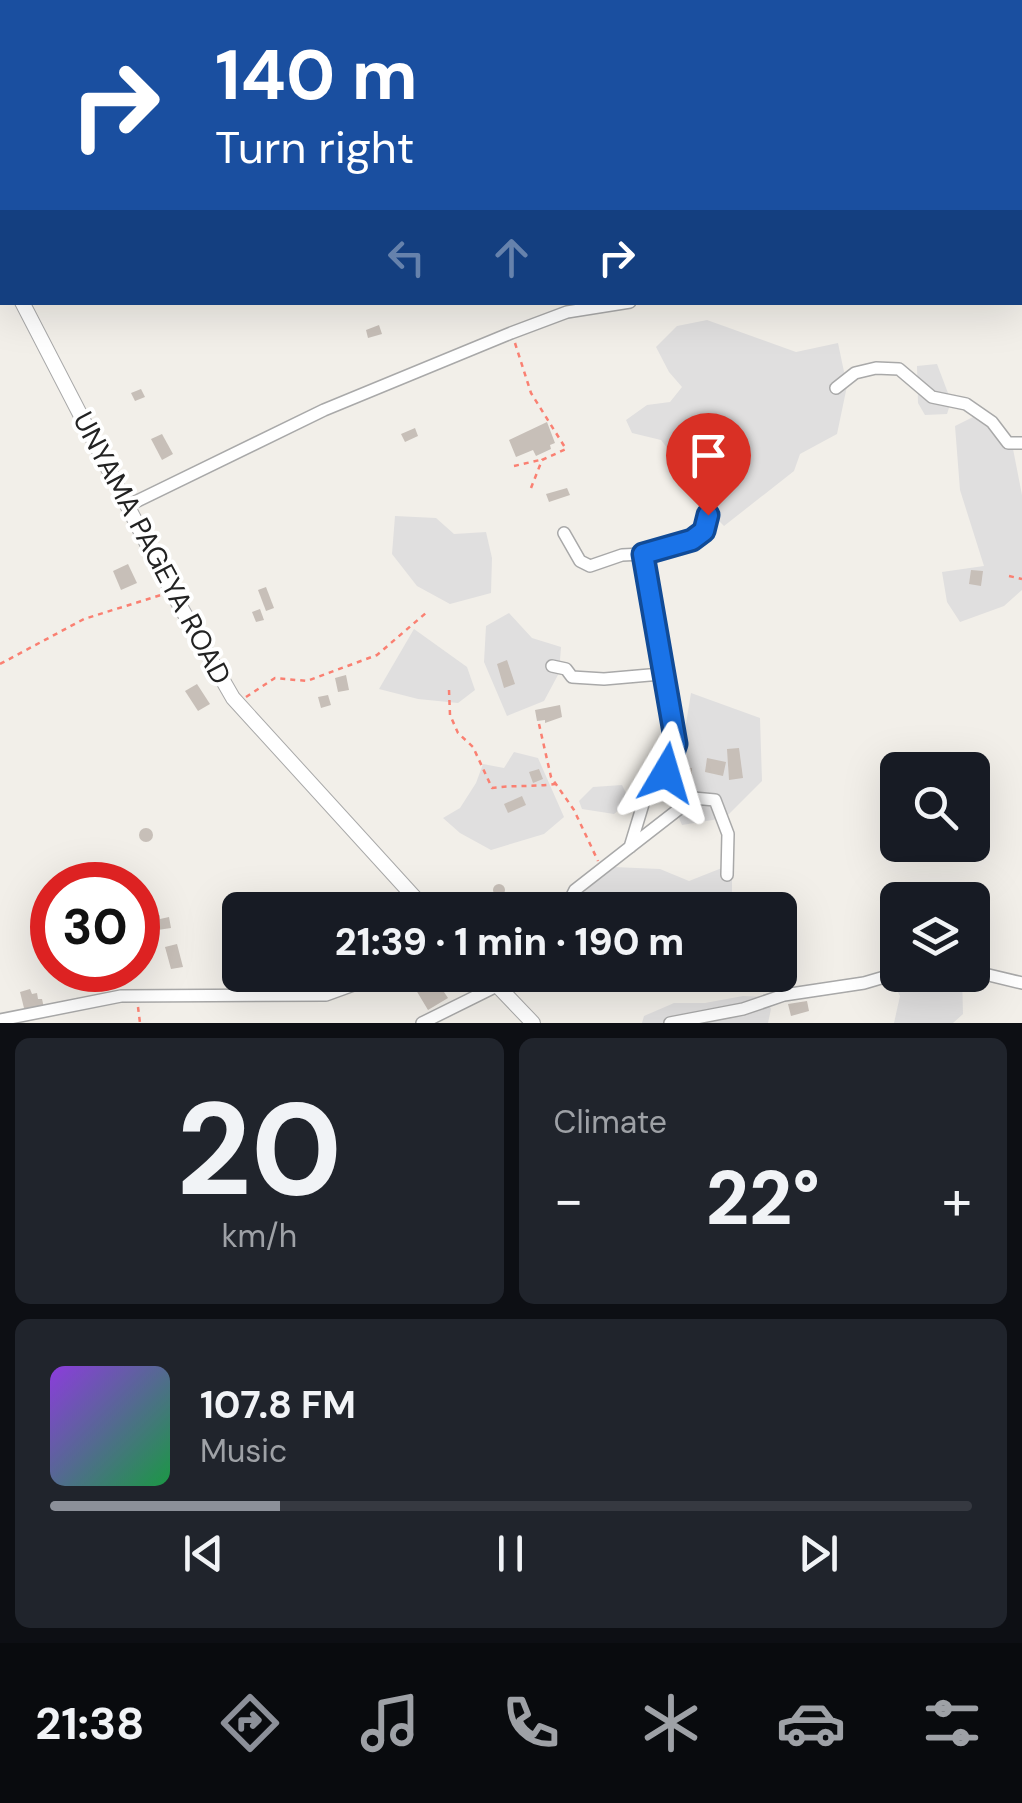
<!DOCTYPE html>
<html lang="en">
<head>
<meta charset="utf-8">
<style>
  body { margin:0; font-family:"DM Sans",sans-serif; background:#20242c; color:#f1f3f6; height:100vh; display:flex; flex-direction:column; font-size:38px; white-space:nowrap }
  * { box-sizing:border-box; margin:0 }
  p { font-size:32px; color:#9ea1a6 }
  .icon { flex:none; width:55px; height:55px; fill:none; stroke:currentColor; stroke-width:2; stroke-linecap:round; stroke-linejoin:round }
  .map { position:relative; height:1023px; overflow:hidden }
  .side { display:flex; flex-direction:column; gap:15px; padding:15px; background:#0d0f14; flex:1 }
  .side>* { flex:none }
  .top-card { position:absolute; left:0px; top:0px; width:1022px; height:305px; box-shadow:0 10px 40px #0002; background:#1a4fa0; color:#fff; overflow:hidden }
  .fabs { position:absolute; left:880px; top:752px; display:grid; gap:20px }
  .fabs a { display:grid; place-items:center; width:110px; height:110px; border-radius:15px; background:#171b24; box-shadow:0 10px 40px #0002; font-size:50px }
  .speed { position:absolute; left:30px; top:862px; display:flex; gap:20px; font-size:50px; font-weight:700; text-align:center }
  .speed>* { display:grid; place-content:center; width:130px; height:130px; border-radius:50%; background:#171b24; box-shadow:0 10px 40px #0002; line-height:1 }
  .speed .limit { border:15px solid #d22; background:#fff; color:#111 }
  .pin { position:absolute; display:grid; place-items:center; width:85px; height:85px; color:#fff; margin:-102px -42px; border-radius:50% 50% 50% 0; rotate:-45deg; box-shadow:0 0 10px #0007 }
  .pin .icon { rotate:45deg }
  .me { position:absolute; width:110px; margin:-55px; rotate:7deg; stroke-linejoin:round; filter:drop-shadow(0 0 8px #0008) }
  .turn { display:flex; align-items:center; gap:35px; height:210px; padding:0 50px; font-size:45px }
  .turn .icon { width:130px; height:130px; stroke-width:2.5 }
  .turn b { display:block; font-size:70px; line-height:85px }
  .lanes { display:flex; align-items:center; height:95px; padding:0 50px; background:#0003; justify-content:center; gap:50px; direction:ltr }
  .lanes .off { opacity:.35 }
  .big { font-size:75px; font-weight:800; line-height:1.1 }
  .side .card { flex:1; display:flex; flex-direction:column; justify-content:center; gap:15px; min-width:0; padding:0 35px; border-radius:15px; background:#20242c }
  .side .dial { align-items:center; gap:0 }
  .dial b { font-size:130px; line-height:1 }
  .song { display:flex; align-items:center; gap:30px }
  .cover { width:120px; height:120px; border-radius:15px; background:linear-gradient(135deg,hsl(270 70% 55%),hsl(140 70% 35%)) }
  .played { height:10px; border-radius:5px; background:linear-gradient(90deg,#8c9099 25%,#363941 25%) }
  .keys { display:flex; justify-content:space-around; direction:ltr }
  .heat { display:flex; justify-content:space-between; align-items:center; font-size:55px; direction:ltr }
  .side .tiles { flex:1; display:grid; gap:15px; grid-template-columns:1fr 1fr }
  .card:last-child { grid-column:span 2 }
  .trip { position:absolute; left:222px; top:892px; width:575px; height:100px; border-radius:15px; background:#171b24; box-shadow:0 10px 40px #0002; font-weight:800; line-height:100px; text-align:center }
  .dock { display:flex; height:160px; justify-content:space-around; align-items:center; background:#090b0e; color:#9ea1a6 }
  .dock .icon { width:70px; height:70px }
  .dock .current { color:#8c9099 }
  .dock b { font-size:45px; color:#f1f3f6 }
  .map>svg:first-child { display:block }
  .residential { fill:#e0dfdf }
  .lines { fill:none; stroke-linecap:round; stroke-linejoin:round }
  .stream { stroke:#aad3df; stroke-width:4 }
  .building { fill:#c7bfb8 }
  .minor-casing { stroke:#a9a9a9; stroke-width:14 }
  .tertiary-casing { stroke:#a9a9a9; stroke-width:16 }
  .path { stroke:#fa8072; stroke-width:2.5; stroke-dasharray:5 5; stroke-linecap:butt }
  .minor { stroke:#fff; stroke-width:11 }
  .tertiary { stroke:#fff; stroke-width:14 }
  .route-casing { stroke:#114b97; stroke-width:25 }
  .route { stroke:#1a73e8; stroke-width:18 }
  .labels { text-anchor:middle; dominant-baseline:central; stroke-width:8; stroke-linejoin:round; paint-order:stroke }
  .street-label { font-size:28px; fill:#222; stroke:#fff }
</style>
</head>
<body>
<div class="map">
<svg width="1022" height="1023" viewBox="0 0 1022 1023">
  <rect width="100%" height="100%" fill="#f2efe9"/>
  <g class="residential">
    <polygon points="707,320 796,352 838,343 847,386 837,434 800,454 794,471 724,526 686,488 671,453 661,440 632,433 626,420 647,405 670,402 682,387 669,372 656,347 677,326"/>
    <polygon points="937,364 951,401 947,414 925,415 918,403 917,366"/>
    <polygon points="975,416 1004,433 1013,449 1022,495 1022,590 1004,606 960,622 947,602 942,572 984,566 960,490 955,426"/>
    <polygon points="395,516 436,518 454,534 486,532 492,558 491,593 450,604 417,586 392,554"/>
    <polygon points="509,613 532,638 561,647 559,673 544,701 507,716 484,662 486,626"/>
    <polygon points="414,629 467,667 475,690 458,703 418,699 379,689"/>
    <polygon points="691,693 760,718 762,781 725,818 682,825 664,783 685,730"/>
    <polygon points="514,752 538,758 564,817 544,834 491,850 460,833 443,818 460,808 476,783 483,764 504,768"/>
    <polygon points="622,785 630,801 614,814 582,809 579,801 593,787"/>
    <polygon points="732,864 732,893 745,910 569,910 586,890 613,867 660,869 689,881"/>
    <polygon points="897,912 898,975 962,975 963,1014 953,1023 894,1023 900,996 888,973 886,943"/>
    <polygon points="743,996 766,997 771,1009 768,1023 642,1023 644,1016 674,1003 705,1003"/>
  </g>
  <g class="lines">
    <polyline class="stream" points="701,2 704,0"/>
  </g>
  <g class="building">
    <polygon points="379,325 382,334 368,338 366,330"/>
    <polygon points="141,389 145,397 135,401 131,393"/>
    <polygon points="547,422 555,443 550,445 551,449 536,456 533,450 516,457 509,440"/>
    <polygon points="415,428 418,436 405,442 401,434"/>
    <circle cx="687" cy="435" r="6"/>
    <polygon points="162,434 173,454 162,460 151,439"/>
    <polygon points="567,488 570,495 549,502 546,494"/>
    <polygon points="128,564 137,583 121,590 113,571"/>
    <polygon points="971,570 983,571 981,586 969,584"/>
    <polygon points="266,587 274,608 266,611 258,590"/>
    <polygon points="260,609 264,620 256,622 252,612"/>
    <polygon points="507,660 515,684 504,688 497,664"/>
    <polygon points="346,675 349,690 338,692 335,678"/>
    <polygon points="197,684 210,704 198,711 185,691"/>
    <polygon points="328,695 331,705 321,708 318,697"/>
    <polygon points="560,705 562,717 545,723 545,720 537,721 535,710"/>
    <polygon points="739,748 743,778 729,780 727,749"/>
    <polygon points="707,758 726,762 723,776 705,772"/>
    <polygon points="682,768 692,768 692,779 683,779"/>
    <polygon points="539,769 543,779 533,783 529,772"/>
    <polygon points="522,796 526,805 508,813 504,804"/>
    <circle cx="146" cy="835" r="7"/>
    <circle cx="499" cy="890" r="6"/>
    <polygon points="160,915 160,919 169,917 171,928 151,931 149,921"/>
    <polygon points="177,944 183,967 171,969 165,947"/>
    <polygon points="262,975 271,975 277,986 270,990"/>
    <polygon points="427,976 435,989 440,986 448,998 428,1010 416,990 420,987 417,982"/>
    <polygon points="30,989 32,994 37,993 38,999 42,999 44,1008 25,1012 20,992"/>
    <polygon points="807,1001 809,1011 791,1016 788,1004"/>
  </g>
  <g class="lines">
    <defs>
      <g id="minor">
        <polyline points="0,99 2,99"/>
        <polyline points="1020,233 1022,233"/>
        <polyline points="836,388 855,373 876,368 899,369 932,397 966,404 992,422 1008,443 1022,443"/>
        <polyline points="129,505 324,410 511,333 567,312 630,302"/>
        <polyline points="564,533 580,561 590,566 622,555 643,554 676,744 666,773 647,791 630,847 575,890 565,910"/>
        <polyline points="643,554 692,540 705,531 708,496"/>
        <polyline points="552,666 566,669 572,677 604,679 661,674"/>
        <polyline points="630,847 693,798 715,800 728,834 727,875"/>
        <polyline points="972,971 1022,983"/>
        <polyline points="0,1020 121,996 326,995 381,975"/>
        <polyline points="422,1023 519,975"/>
        <polyline points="670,1023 743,1009 784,995 864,983 898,973"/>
      </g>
      <g id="tertiary">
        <polyline points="0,260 2,265"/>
        <polyline points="22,302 172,592 233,698 426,910"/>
        <polyline points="487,975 533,1023"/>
      </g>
    </defs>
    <use href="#minor" class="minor-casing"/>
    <use href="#tertiary" class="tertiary-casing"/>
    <g class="path">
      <polyline points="46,0 46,2"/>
      <polyline points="235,0 236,2"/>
      <polyline points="530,0 531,2"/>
      <polyline points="564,2 564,0"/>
      <polyline points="515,343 531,393 566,449 542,460 531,488"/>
      <polyline points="514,466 540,460"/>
      <polyline points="1009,576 1022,579"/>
      <polyline points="0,664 84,619 161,595"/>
      <path d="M449,690L450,715L458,733L473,747L492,788C513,785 533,787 555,784"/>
      <polyline points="246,697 275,678 307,681 377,655 427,612"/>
      <polyline points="539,724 551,777 574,810 598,861"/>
      <polyline points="138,1007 140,1023"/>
    </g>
    <use href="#minor" class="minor"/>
    <use href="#tertiary" class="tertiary"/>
  </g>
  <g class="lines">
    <defs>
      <polyline id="route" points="666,773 676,744 643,554 692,540 704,531 708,515"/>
    </defs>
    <use href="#route" class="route-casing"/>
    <use href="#route" class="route"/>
  </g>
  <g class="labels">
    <g class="street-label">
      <text transform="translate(152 548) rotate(62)">UNYAMA PAGEYA ROAD</text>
    </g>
  </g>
</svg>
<div class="fabs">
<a><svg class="icon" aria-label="search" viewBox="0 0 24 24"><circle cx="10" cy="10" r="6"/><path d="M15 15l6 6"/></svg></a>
<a><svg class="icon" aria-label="layers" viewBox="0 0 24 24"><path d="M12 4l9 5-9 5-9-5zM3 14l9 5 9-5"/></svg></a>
</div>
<div class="speed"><div class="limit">30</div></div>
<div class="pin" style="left:708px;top:515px;background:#d93025"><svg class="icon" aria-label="arrive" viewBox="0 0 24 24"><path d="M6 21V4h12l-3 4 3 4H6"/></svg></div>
<svg class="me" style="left:666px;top:773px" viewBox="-20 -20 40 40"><path d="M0-17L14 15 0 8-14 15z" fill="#1a73e8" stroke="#fff" stroke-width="4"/></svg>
<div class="trip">21:39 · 1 min · 190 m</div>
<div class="top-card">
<div class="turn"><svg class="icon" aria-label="right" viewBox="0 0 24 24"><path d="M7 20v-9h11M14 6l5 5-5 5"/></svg><div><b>140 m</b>Turn right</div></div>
<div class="lanes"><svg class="icon off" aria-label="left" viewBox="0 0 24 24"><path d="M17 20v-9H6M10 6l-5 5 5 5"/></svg><svg class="icon off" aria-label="ahead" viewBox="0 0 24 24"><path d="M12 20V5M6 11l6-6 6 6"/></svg><svg class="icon" aria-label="right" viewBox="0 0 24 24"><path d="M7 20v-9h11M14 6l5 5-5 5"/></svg></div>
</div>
</div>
<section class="side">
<div class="tiles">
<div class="card dial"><b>20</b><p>km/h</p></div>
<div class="card"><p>Climate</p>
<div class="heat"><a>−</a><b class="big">22°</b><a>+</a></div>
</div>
<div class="card">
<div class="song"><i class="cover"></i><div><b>107.8 FM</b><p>Music</p></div></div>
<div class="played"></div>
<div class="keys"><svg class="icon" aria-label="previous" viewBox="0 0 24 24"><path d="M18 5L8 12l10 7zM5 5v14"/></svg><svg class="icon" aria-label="pause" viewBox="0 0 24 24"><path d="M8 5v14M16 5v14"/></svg><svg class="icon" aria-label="next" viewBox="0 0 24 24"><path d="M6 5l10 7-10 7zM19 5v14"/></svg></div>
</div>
</div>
</section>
<nav class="dock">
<b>21:38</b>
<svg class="icon current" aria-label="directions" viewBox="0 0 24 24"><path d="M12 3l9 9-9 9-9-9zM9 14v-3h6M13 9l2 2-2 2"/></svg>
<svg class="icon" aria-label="music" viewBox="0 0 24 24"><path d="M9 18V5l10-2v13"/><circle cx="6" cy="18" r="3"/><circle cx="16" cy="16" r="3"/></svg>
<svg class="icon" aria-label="phone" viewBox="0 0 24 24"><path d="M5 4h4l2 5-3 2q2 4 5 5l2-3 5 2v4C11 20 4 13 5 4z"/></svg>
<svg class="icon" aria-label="climate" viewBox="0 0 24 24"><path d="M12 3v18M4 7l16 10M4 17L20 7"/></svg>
<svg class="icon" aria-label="car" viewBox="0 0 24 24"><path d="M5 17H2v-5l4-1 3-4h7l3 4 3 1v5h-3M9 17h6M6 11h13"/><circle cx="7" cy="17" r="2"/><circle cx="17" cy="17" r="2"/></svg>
<svg class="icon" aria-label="filters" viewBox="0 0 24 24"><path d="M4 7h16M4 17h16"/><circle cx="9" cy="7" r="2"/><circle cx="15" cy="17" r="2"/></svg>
</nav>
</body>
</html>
